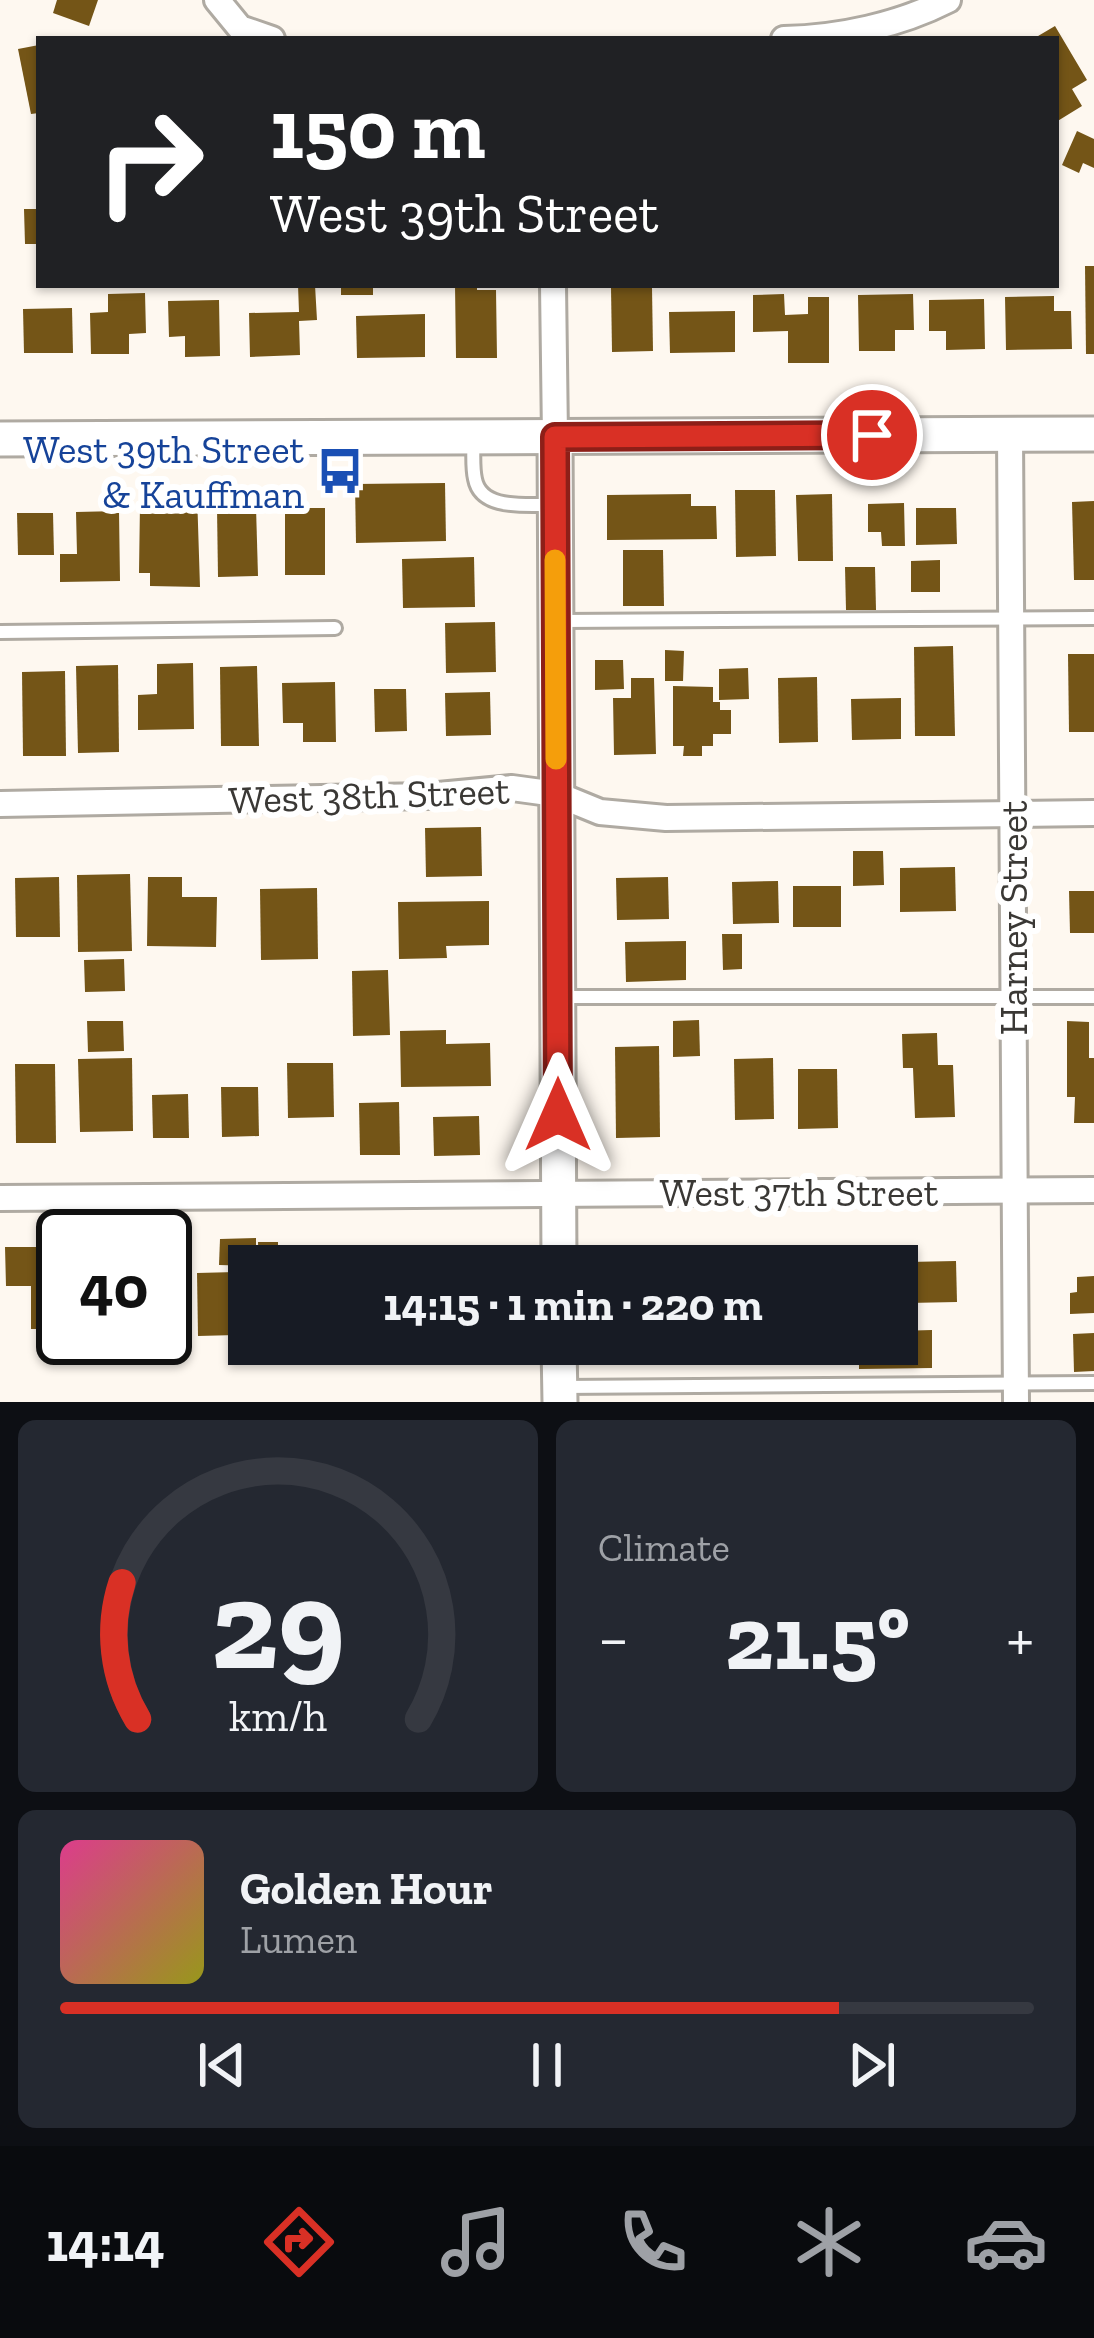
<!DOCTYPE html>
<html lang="en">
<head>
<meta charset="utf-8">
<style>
  body { margin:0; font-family:"Zilla Slab",serif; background:#242831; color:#f1f3f6; height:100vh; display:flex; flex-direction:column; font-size:45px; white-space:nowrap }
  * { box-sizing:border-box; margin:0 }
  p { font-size:39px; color:#9ea1a6 }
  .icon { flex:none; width:66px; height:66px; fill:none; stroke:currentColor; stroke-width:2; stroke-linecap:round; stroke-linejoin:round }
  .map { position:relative; height:1402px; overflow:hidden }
  .panel { display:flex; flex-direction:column; gap:18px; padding:18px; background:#0d0f14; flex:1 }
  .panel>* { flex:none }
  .guide { position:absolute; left:36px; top:36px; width:1023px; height:252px; border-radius:0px; box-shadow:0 3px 9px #0004; background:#202124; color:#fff; overflow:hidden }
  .speed { position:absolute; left:36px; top:1209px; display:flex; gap:24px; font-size:60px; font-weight:700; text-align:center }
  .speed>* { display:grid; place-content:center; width:156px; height:156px; border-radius:50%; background:#171b24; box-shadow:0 3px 9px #0004; line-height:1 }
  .speed .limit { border:6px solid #111; border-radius:18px; background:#fff; color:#111 }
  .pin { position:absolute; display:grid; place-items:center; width:102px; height:102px; color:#fff; margin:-51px; border:6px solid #fff; border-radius:50%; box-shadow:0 3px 12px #0007 }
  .me { position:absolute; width:132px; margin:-66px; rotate:0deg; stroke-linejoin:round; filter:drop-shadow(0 0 9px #0008) }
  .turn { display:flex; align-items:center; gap:42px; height:252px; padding:0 36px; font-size:54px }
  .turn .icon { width:156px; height:156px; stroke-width:2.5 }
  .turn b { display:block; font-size:84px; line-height:102px }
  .big { font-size:90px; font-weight:700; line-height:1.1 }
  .panel .card { flex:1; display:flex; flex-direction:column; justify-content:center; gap:18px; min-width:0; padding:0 42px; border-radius:18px; background:#242831 }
  .panel .dial { align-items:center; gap:0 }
  .dial svg { height:312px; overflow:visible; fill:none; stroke:#363941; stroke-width:7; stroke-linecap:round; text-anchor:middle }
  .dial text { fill:#f1f3f6; stroke:none }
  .song { display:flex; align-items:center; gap:36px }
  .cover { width:144px; height:144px; border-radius:18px; background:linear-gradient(135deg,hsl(330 70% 55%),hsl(60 70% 35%)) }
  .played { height:12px; border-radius:6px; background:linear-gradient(90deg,#d93025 80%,#363941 80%) }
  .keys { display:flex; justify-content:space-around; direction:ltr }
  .heat { display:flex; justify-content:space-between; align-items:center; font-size:66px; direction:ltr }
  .panel .tiles { flex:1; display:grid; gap:18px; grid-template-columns:1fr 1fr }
  .card:last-child { grid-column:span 2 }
  .trip { position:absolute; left:228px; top:1245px; width:690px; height:120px; border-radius:0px; background:#171b24; box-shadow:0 3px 9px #0004; font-weight:700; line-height:120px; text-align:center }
  .menu { display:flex; height:192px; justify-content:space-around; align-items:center; background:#090b0e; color:#9ea1a6 }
  .menu .icon { width:84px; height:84px }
  .menu .current { color:#d93025 }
  .menu b { font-size:54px; color:#f1f3f6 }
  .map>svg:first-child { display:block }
  .building { fill:#745517 }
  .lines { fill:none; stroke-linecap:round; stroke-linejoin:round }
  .service-casing { stroke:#afaaa2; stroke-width:18 }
  .minor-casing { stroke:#afaaa2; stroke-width:30 }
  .tertiary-casing { stroke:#afaaa2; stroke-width:39 }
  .service { stroke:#fff; stroke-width:12 }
  .minor { stroke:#fff; stroke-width:24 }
  .tertiary { stroke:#fff; stroke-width:33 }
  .route-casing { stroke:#8d1f18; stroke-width:30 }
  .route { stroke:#d93025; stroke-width:21 }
  .slow { stroke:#f59e0b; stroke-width:21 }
  .labels { text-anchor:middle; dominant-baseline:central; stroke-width:12; stroke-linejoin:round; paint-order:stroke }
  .transit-label { font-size:39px; fill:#164399; stroke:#fff; text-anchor:end }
  .street-label { font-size:39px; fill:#3a3835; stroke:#fff }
</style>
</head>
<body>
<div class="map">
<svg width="1094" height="1402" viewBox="0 0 1094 1402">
  <rect width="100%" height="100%" fill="#fef8f0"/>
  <g class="building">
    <polygon points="57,0 98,0 89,26 53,13"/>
    <polygon points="1055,26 1087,80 1072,89 1082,106 1056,122 1056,39 1033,39"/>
    <polygon points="39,45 39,113 31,114 18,49"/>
    <polygon points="1077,131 1094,139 1094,168 1083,163 1079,173 1062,165"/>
    <polygon points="24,209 39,209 39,244 25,244"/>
    <polygon points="1085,266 1094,266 1094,354 1086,354"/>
    <polygon points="298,285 315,285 317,320 299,321 300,355 250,357 249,313 299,312"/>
    <rect x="341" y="285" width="32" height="10"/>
    <polygon points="455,285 477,285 477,290 496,290 497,358 456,358"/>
    <polygon points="611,288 652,288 653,351 612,352"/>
    <polygon points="145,293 146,333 129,334 129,354 91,354 90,313 108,312 108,294"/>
    <polygon points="784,294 785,315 808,314 808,297 829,297 829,363 788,363 788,331 753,332 753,295"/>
    <polygon points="913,294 914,330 895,330 895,351 859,351 858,295"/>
    <polygon points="1054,296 1054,311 1071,311 1072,349 1006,350 1005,297"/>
    <polygon points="984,299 985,349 946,350 946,331 929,331 929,300"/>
    <polygon points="219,300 220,356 185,357 185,336 169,337 168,301"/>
    <polygon points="72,308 73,353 24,353 23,309"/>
    <polygon points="735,311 735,352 670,353 669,312"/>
    <polygon points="425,314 425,357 357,358 356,316"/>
    <polygon points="445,483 446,541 356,543 355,484"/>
    <polygon points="735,490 775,490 776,556 736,557"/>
    <polygon points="197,493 200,587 150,586 150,573 139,573 140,504 166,504 168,494"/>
    <polygon points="691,494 691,506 716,506 717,539 607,540 607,495"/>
    <polygon points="832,494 833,561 798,561 796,495"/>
    <polygon points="1094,501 1094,580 1074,580 1072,502"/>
    <polygon points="904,503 905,546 882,546 881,532 868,532 868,504"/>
    <polygon points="256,507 258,576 218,577 217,508"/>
    <rect x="285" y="508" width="40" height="67"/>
    <polygon points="916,508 956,508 957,544 916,545"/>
    <polygon points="119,511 120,581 60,582 60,554 77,554 76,512"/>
    <polygon points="17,513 53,513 54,555 18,555"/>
    <polygon points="623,550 663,550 664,606 623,606"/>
    <polygon points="474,557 475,607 403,608 402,559"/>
    <polygon points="940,560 940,592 911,592 911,561"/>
    <polygon points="845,567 875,567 876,610 846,610"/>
    <polygon points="495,622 496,672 446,673 445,623"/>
    <polygon points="953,646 955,736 915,736 914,647"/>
    <polygon points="665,650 684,651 683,681 665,681"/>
    <polygon points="1068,654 1094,654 1094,732 1069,732"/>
    <polygon points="595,660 623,660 624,689 595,690"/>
    <polygon points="193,663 194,729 138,730 138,695 157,694 157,664"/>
    <polygon points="118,665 119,752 78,753 76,666"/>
    <polygon points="257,666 259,746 221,746 220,667"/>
    <polygon points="748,668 749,699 719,700 719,669"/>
    <polygon points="65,671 66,756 23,756 22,672"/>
    <polygon points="817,677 818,742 779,743 778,678"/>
    <polygon points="631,678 654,678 656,754 614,755 613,698 631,698"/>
    <polygon points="335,682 336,742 303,742 303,723 283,723 282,683"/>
    <polygon points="673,686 713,687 713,702 720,702 720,710 731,710 731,734 713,734 713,746 702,746 702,756 683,756 684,746 673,746"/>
    <polygon points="374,689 406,689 407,731 375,732"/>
    <polygon points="490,692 491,735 446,736 445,693"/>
    <polygon points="901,698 901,739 852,740 851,699"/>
    <polygon points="481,827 482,876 426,877 425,828"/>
    <polygon points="853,851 883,851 884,885 853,886"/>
    <polygon points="955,867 956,911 900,912 900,868"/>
    <polygon points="130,874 132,951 78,952 77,875"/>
    <polygon points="59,877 60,937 16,937 15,878"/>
    <polygon points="148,877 182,877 182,897 217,897 216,947 147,946"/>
    <polygon points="668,877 669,919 617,920 616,878"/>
    <polygon points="778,881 779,923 733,924 732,882"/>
    <rect x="793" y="886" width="48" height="41"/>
    <polygon points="317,888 318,959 261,960 260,889"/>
    <polygon points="1069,891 1094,891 1094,933 1070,933"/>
    <polygon points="489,901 489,945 446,946 447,958 399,959 398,902"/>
    <polygon points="722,934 742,934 742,969 723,970"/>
    <polygon points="686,941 686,980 626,982 625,942"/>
    <polygon points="124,959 125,991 85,992 84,960"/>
    <polygon points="388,970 390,1035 353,1036 352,971"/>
    <polygon points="699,1020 700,1056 673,1057 673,1021"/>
    <polygon points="87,1021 123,1021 124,1051 88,1052"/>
    <polygon points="1067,1021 1089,1022 1089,1058 1094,1058 1094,1123 1074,1123 1075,1097 1067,1097"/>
    <polygon points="446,1030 446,1044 490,1043 491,1086 401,1087 400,1031"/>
    <polygon points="937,1033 938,1065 953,1065 955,1117 915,1118 913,1068 903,1068 902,1034"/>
    <polygon points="659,1046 660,1137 616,1138 615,1047"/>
    <polygon points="132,1058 133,1131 80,1132 78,1059"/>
    <polygon points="773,1058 774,1119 735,1120 734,1059"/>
    <polygon points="287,1063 333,1063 334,1117 288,1118"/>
    <polygon points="15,1064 55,1064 56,1143 16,1143"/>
    <polygon points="798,1069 837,1069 838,1128 798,1129"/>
    <polygon points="221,1087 258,1087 259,1136 222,1137"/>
    <polygon points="188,1094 189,1138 153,1138 152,1095"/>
    <polygon points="399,1102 400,1155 360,1155 359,1103"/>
    <polygon points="479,1116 480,1155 434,1156 433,1117"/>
    <polygon points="256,1238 256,1266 219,1265 220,1239"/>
    <polygon points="258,1242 278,1242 278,1266 259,1266"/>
    <polygon points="5,1247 48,1247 48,1264 63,1264 63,1329 31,1329 31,1286 6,1286"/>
    <polygon points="483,1251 483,1266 427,1266 427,1252"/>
    <polygon points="956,1261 957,1302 908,1303 908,1262"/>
    <polygon points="236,1272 236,1335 198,1336 197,1273"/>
    <polygon points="1094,1276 1094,1313 1070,1314 1070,1293 1077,1292 1077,1277"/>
    <polygon points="932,1330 932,1368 859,1369 859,1344 897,1344 897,1331"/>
    <polygon points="1094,1333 1094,1371 1074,1372 1073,1334"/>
  </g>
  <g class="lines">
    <defs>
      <g id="service">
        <path d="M473,439C474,452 472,466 475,479C481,511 527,504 552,505"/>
        <polyline points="561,621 1094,618"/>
        <polyline points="0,632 335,628"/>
        <polyline points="558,997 1094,997"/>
        <polyline points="561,1387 1094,1383"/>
      </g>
      <g id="minor">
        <polyline points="217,0 240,28 272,39"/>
        <path d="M784,39C839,38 899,25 948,0"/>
        <polyline points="553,285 555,437"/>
        <polyline points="1010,434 1016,1402"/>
        <polyline points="0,804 428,796 512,788 556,794 600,812 666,818 1094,813"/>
        <polyline points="0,1198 1094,1190"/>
      </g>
      <g id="tertiary">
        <polyline points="555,437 559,1266"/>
        <polyline points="0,439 1094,434"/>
        <polyline points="559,1344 560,1402"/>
      </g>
    </defs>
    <use href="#service" class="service-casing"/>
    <use href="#minor" class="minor-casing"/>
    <use href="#tertiary" class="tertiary-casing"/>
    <use href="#service" class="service"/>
    <use href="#minor" class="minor"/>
    <use href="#tertiary" class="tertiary"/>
  </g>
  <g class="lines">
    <defs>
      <polyline id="route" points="558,1115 555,437 872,435"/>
    </defs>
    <use href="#route" class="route-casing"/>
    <use href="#route" class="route"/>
    <polyline class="slow" points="555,560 556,759"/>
  </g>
  <defs>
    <symbol id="bus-bare" viewBox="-9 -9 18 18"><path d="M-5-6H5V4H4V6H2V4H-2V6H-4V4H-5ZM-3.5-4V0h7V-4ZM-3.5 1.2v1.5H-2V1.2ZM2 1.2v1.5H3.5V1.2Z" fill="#1a4fb4" stroke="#fff" stroke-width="2.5" paint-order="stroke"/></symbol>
  </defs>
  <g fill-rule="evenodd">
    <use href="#bus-bare" x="307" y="438" width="66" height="66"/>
  </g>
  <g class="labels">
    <g class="transit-label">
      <text x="304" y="449">West 39th Street<tspan x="304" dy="45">&amp; Kauffman</tspan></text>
    </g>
    <g class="street-label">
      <text transform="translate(369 795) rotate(-2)">West 38th Street</text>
      <text transform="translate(1013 918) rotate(-90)">Harney Street</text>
      <text x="799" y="1192">West 37th Street</text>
    </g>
  </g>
</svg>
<div class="speed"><div class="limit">40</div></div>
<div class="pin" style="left:872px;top:435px;background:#d93025"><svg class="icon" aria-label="arrive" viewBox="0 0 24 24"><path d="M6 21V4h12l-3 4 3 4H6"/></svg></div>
<svg class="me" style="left:558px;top:1115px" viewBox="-20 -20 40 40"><path d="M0-17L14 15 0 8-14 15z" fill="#d93025" stroke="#fff" stroke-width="4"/></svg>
<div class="trip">14:15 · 1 min · 220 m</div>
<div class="guide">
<div class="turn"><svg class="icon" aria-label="right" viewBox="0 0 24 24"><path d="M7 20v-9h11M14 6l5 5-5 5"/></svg><div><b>150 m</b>West 39th Street</div></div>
</div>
</div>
<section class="panel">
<div class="tiles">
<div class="card dial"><svg viewBox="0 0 100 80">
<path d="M14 69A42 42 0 1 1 86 69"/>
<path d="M14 69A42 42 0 0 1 10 34" stroke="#d93025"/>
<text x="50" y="56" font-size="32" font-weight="700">29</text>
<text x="50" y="72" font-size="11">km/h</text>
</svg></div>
<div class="card"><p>Climate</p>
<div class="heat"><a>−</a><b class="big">21.5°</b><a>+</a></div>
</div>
<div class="card">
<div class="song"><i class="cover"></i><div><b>Golden Hour</b><p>Lumen</p></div></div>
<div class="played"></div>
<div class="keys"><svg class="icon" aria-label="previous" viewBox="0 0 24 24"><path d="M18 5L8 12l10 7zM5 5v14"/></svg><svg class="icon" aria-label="pause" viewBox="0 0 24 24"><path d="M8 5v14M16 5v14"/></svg><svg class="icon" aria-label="next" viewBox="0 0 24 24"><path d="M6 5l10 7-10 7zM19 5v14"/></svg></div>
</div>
</div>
</section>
<nav class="menu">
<b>14:14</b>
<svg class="icon current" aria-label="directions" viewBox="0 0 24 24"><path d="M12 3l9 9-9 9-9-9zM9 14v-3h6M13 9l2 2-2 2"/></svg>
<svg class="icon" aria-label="music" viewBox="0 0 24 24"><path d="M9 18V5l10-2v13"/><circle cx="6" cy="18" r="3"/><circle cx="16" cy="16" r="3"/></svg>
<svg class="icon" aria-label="phone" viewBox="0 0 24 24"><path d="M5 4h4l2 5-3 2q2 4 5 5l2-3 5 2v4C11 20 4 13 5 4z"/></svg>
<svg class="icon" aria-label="climate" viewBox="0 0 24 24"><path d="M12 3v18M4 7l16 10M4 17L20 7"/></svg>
<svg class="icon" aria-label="car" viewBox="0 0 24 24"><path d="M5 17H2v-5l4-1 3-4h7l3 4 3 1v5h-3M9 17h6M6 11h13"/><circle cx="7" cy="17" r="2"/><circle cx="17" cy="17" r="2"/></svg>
</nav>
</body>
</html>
